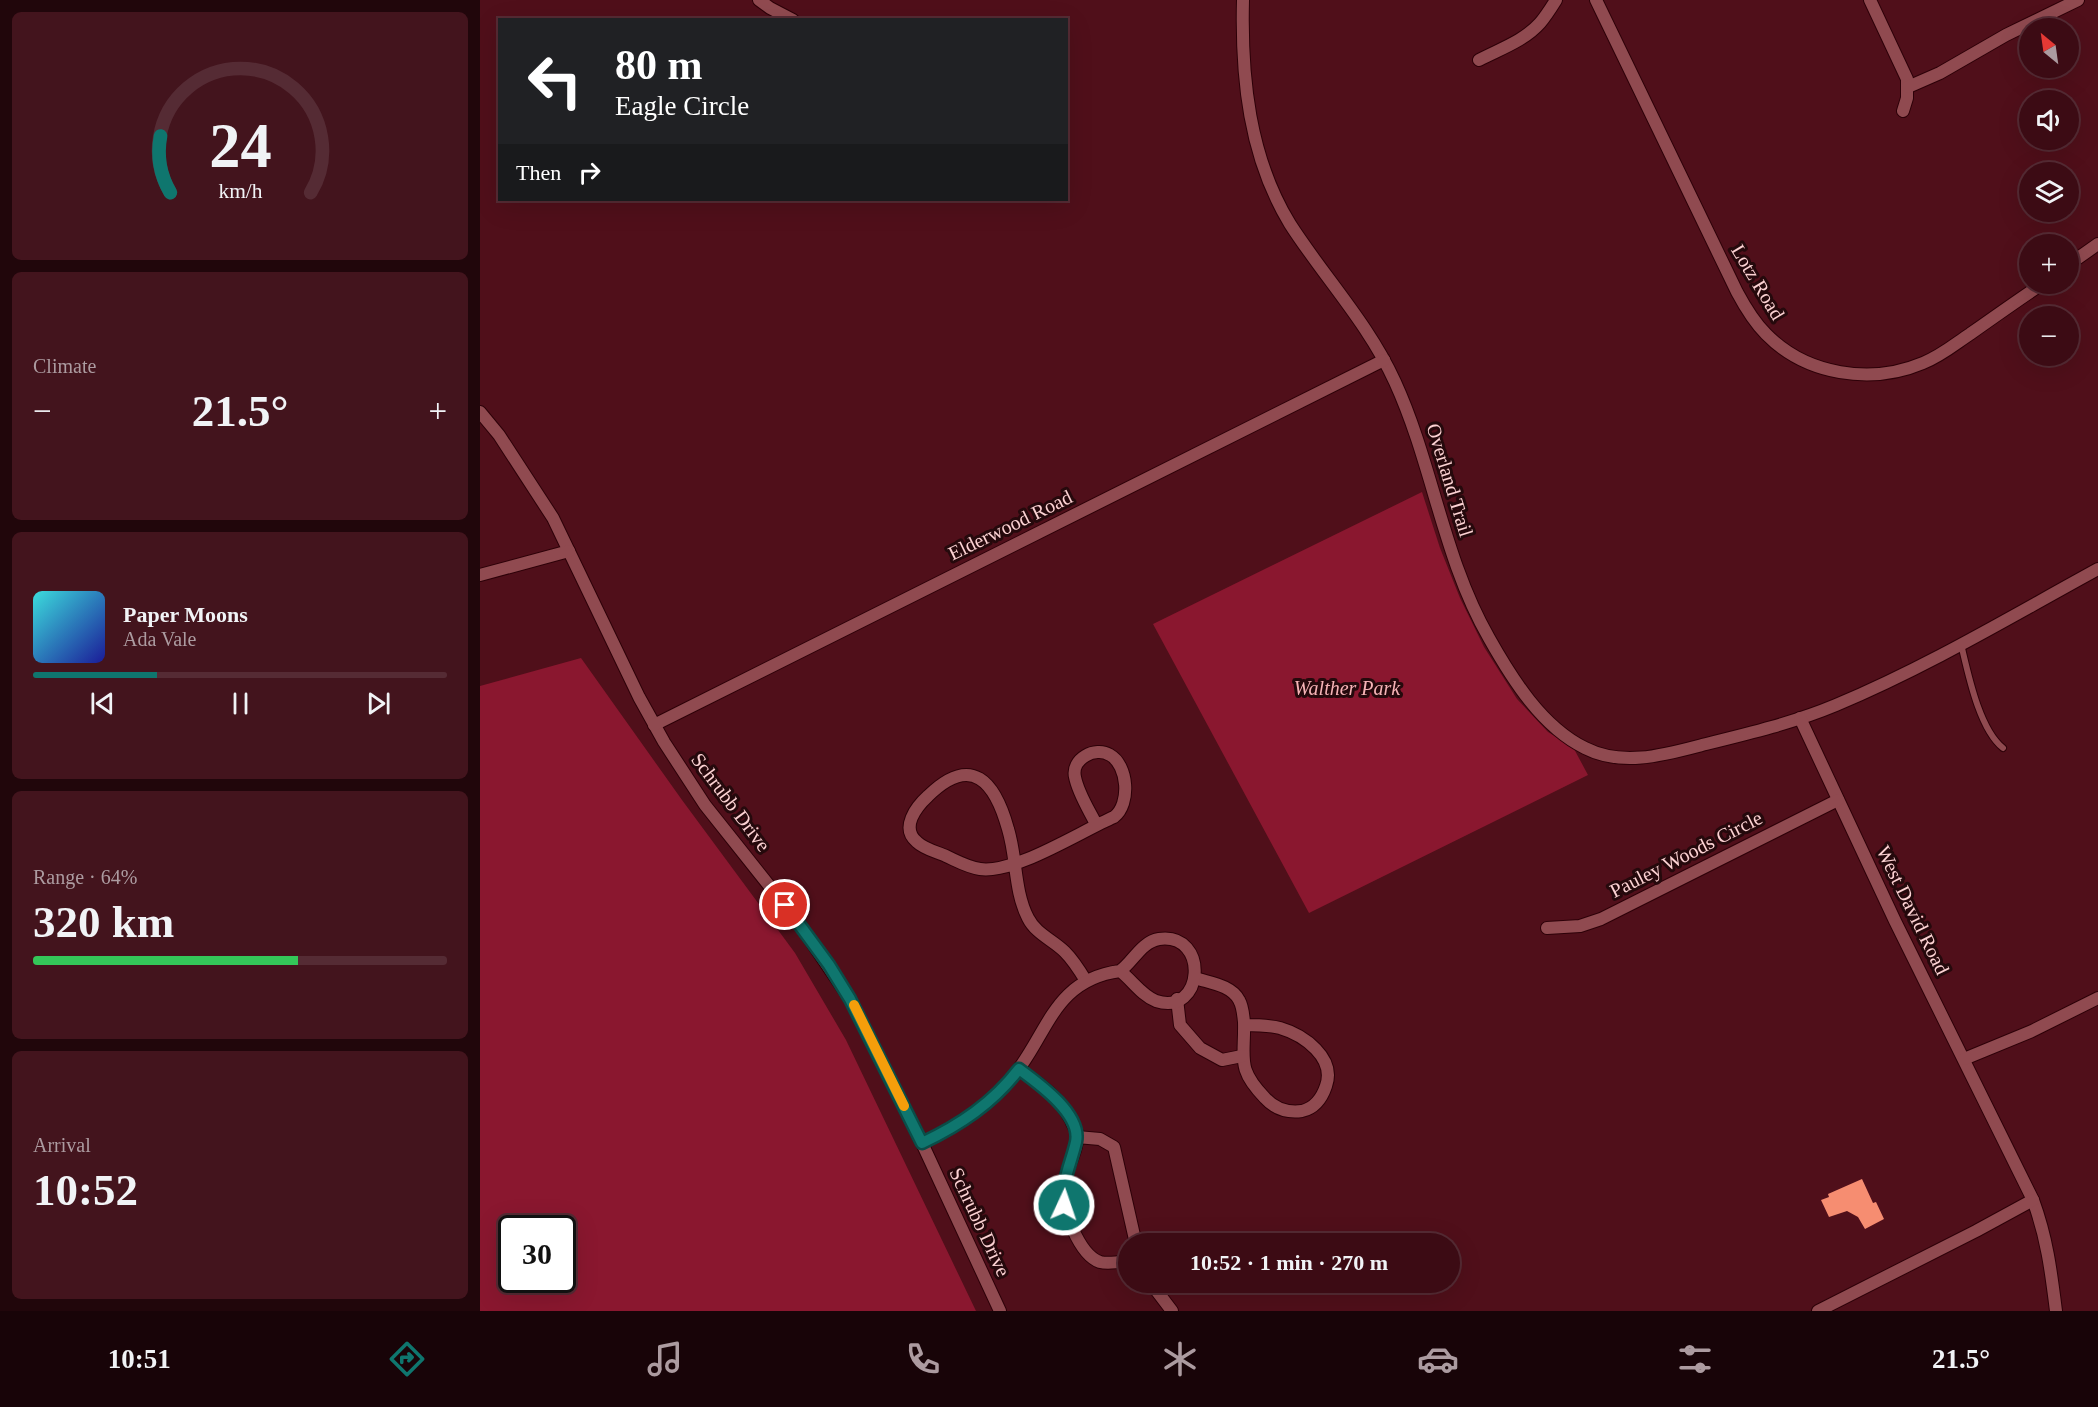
<!DOCTYPE html>
<html lang="en">
<head>
<meta charset="utf-8">
<style>
  body { margin:0; font-family:"Times New Roman",serif; background:#43141d; color:#f1f3f6; height:100vh; display:flex; flex-direction:column; font-size:22px; white-space:nowrap }
  * { box-sizing:border-box; margin:0 }
  p { font-size:20px; color:#ac9ba0 }
  .icon { flex:none; width:33px; height:33px; fill:none; stroke:currentColor; stroke-width:2; stroke-linecap:round; stroke-linejoin:round }
  .map { position:relative; flex:1; overflow:hidden }
  .panel { display:flex; flex-direction:column; gap:12px; padding:12px; background:#21060b; width:480px }
  .panel>* { flex:none }
  .banner { position:absolute; left:18px; top:18px; width:570px; height:183px; border-radius:0px; box-shadow:0 6px 24px #0002,0 0 0 2px #552b34; background:#202124; color:#fff; overflow:hidden }
  .needle { width:39px; rotate:331deg }
  .controls { position:absolute; left:1539px; top:18px; display:grid; gap:12px }
  .controls a { display:grid; place-items:center; width:60px; height:60px; border-radius:50%; background:#3c0b14; box-shadow:0 6px 24px #0002,0 0 0 2px #552b34; font-size:30px }
  .speed { position:absolute; left:18px; top:1215px; display:flex; gap:12px; font-size:30px; font-weight:700; text-align:center }
  .speed>* { display:grid; place-content:center; width:78px; height:78px; border-radius:50%; background:#3c0b14; box-shadow:0 6px 24px #0002,0 0 0 2px #552b34; line-height:1 }
  .speed .limit { border:3px solid #111; border-radius:9px; background:#fff; color:#111 }
  .pin { position:absolute; display:grid; place-items:center; width:51px; height:51px; color:#fff; margin:-26px; border:3px solid #fff; border-radius:50%; box-shadow:0 2px 6px #0007 }
  .me { position:absolute; width:66px; margin:-33px; rotate:3deg; stroke-linejoin:round; filter:drop-shadow(0 0 4px #0008) }
  .turn { display:flex; align-items:center; gap:21px; height:126px; padding:0 18px; font-size:27px }
  .turn .icon { width:78px; height:78px; stroke-width:2.5 }
  .turn b { display:block; font-size:42px; line-height:51px }
  .then { display:flex; align-items:center; height:57px; padding:0 18px; background:#0003; gap:12px; font-size:22px }
  .big { font-size:45px; font-weight:700; line-height:1.1 }
  .panel .tile { flex:1; display:flex; flex-direction:column; justify-content:center; gap:9px; min-width:0; padding:0 21px; border-radius:9px; background:#43141d }
  .panel .dial { align-items:center; gap:0 }
  .dial svg { height:156px; overflow:visible; fill:none; stroke:#552b34; stroke-width:7; stroke-linecap:round; text-anchor:middle }
  .dial text { fill:#f1f3f6; stroke:none }
  .song { display:flex; align-items:center; gap:18px }
  .cover { width:72px; height:72px; border-radius:9px; background:linear-gradient(135deg,hsl(180 70% 55%),hsl(240 70% 35%)) }
  .played { height:6px; border-radius:3px; background:linear-gradient(90deg,#0f766e 30%,#552b34 30%) }
  .keys { display:flex; justify-content:space-around; direction:ltr }
  .heat { display:flex; justify-content:space-between; align-items:center; font-size:33px; direction:ltr }
  .charge { height:9px; border-radius:4px; background:linear-gradient(90deg,#34c759 64%,#552b34 0) }
  .trip { position:absolute; left:638px; top:1233px; width:342px; height:60px; border-radius:30px; background:#3c0b14; box-shadow:0 6px 24px #0002,0 0 0 2px #552b34; font-weight:700; line-height:60px; text-align:center }
  .menu { display:flex; height:96px; justify-content:space-around; align-items:center; background:#180408; color:#ac9ba0 }
  .menu .icon { width:42px; height:42px }
  .menu .selected { color:#0f766e }
  .menu b { font-size:27px; color:#f1f3f6 }
  main { display:flex; flex:1; min-height:0 }
  .map>svg:first-child { display:block }
  .green { fill:#8a172f; fill-rule:evenodd }
  .building { fill:#f68d71 }
  .lines { fill:none; stroke-linecap:round; stroke-linejoin:round }
  .service-casing { stroke:#2d0008; stroke-width:8 }
  .minor-casing { stroke:#2d0008; stroke-width:14 }
  .service { stroke:#904a50; stroke-width:6 }
  .minor { stroke:#904a50; stroke-width:12 }
  .route-casing { stroke:#0a4d48; stroke-width:15 }
  .route { stroke:#0f766e; stroke-width:10 }
  .slow { stroke:#f59e0b; stroke-width:10 }
  .labels { text-anchor:middle; dominant-baseline:central; stroke-width:6; stroke-linejoin:round; paint-order:stroke }
  .street-label { font-size:20px; fill:#fcd2d3; stroke:#25090c }
  .park-label { font-size:20px; font-style:italic; fill:#f6b3b6; stroke:#25090c }
</style>
</head>
<body>
<main>
<section class="panel">
<div class="tile dial"><svg viewBox="0 0 100 80">
<path d="M14 69A42 42 0 1 1 86 69"/>
<path d="M14 69A42 42 0 0 1 9 40" stroke="#0f766e"/>
<text x="50" y="56" font-size="32" font-weight="700">24</text>
<text x="50" y="72" font-size="11">km/h</text>
</svg></div>
<div class="tile"><p>Climate</p>
<div class="heat"><a>−</a><b class="big">21.5°</b><a>+</a></div>
</div>
<div class="tile">
<div class="song"><i class="cover"></i><div><b>Paper Moons</b><p>Ada Vale</p></div></div>
<div class="played"></div>
<div class="keys"><svg class="icon" aria-label="previous" viewBox="0 0 24 24"><path d="M18 5L8 12l10 7zM5 5v14"/></svg><svg class="icon" aria-label="pause" viewBox="0 0 24 24"><path d="M8 5v14M16 5v14"/></svg><svg class="icon" aria-label="next" viewBox="0 0 24 24"><path d="M6 5l10 7-10 7zM19 5v14"/></svg></div>
</div>
<div class="tile"><p>Range · 64%</p><b class="big">320 km</b><div class="charge"></div></div>
<div class="tile"><p>Arrival</p><b class="big">10:52</b></div>
</section>
<div class="map">
<svg width="1618" height="1311" viewBox="0 0 1618 1311">
  <rect width="100%" height="100%" fill="#500f1a"/>
  <g class="green">
    <polygon points="942,492 960,548 980,598 1004,647 1037,699 1068,732 1093,747 1108,775 829,913 673,624"/>
    <path d="M101,658L202,800L315,953L366,1040L496,1311H0V686ZM82,1228V1280H32V1228Z"/>
  </g>
  <polygon class="building" points="1382,1179 1393,1203 1396,1202 1404,1219 1385,1229 1378,1217 1367,1211 1349,1217 1341,1200 1349,1197 1348,1194"/>
  <g class="lines">
    <defs>
      <path id="service" d="M1481,644C1488,673 1499,729 1523,748"/>
      <g id="minor">
        <polyline points="279,0 290,8 313,20"/>
        <path d="M763,0C761,77 769,157 810,224C844,277 888,323 915,382C953,465 963,558 1009,638C1032,679 1062,727 1105,748C1142,767 1184,755 1222,745C1267,734 1313,723 1356,705C1447,667 1532,616 1618,569"/>
        <path d="M1116,0L1257,292C1265,307 1274,322 1286,334C1326,375 1391,385 1443,363C1461,356 1475,344 1490,334C1514,317 1538,300 1562,284"/>
        <polyline points="1390,0 1427,79 1427,98 1423,111"/>
        <path d="M999,60C1020,49 1044,41 1060,23C1066,16 1071,8 1076,0"/>
        <polyline points="1428,87 1460,73 1526,35 1598,0"/>
        <polyline points="1588,265 1618,244"/>
        <polyline points="0,412 19,435 73,518 159,697 184,742 225,805 318,922 370,999 442,1143 520,1311"/>
        <polyline points="0,575 89,551"/>
        <path d="M1320,718L1415,921L1553,1200C1567,1238 1571,1271 1576,1311"/>
        <polyline points="174,725 904,360"/>
        <polyline points="1067,928 1100,926 1121,919 1358,800"/>
        <path d="M715,978C730,983 751,985 759,1000C763,1007 763,1014 764,1022C765,1059 756,1068 785,1098C794,1108 807,1113 822,1111C835,1108 842,1098 846,1086C856,1058 824,1035 800,1028C788,1025 776,1025 764,1025"/>
        <path d="M606,981C600,971 593,960 585,952C573,940 556,934 548,918C534,891 537,858 528,829C515,782 492,753 448,796C436,807 420,828 437,842C444,849 457,852 466,856C477,861 487,867 500,869C535,874 601,831 634,817C651,804 648,765 630,755C615,746 591,759 595,777C598,793 609,810 616,824"/>
        <polyline points="697,999 700,1025 720,1048 742,1060 762,1056"/>
        <polyline points="1484,1059 1552,1031 1618,998"/>
        <path d="M539,1069C560,1084 578,1096 591,1120C592,1124 596,1129 597,1133C600,1147 585,1171 583,1186C581,1207 599,1255 620,1262C628,1264 640,1262 648,1261"/>
        <polyline points="597,1137 620,1139 634,1147 656,1244"/>
        <path d="M442,1143C476,1127 506,1108 531,1079C568,1036 572,980 640,971C652,980 661,995 676,1001C724,1017 730,932 679,939C661,942 653,962 640,971"/>
        <polyline points="670,1282 692,1311"/>
        <polyline points="1338,1311 1496,1231 1553,1200"/>
      </g>
    </defs>
    <use href="#service" class="service-casing"/>
    <use href="#minor" class="minor-casing"/>
    <use href="#service" class="service"/>
    <use href="#minor" class="minor"/>
  </g>
  <g class="lines">
    <defs>
      <path id="route" d="M305,905L349,965L370,999L442,1143C480,1125 513,1103 539,1069C558,1083 602,1114 596,1142C591,1164 581,1182 584,1205"/>
    </defs>
    <use href="#route" class="route-casing"/>
    <use href="#route" class="route"/>
    <polyline class="slow" points="374,1005 424,1106"/>
  </g>
  <g class="labels">
    <g class="street-label">
      <text transform="translate(1278 282) rotate(59)">Lotz Road</text>
      <text transform="translate(970 480) rotate(73)">Overland Trail</text>
      <text transform="translate(530 525) rotate(-26)">Elderwood Road</text>
      <text transform="translate(251 802) rotate(53)">Schrubb Drive</text>
      <text transform="translate(1206 854) rotate(-27)">Pauley Woods Circle</text>
      <text transform="translate(1433 910) rotate(64)">West David Road</text>
      <text transform="translate(500 1222) rotate(65)">Schrubb Drive</text>
    </g>
    <g class="park-label">
      <text x="867" y="688">Walther Park</text>
    </g>
  </g>
</svg>
<div class="controls">
<a><svg class="needle" viewBox="-14 -14 28 28"><path d="M0-13l5 13h-10z" fill="#e53935"/><path d="M0 13l5-13h-10z" fill="#ac9ba0"/></svg></a>
<a><svg class="icon" aria-label="sound" viewBox="0 0 24 24"><path d="M4 9h4l5-4v14l-5-4H4zM17 9q2 3 0 6"/></svg></a>
<a><svg class="icon" aria-label="layers" viewBox="0 0 24 24"><path d="M12 4l9 5-9 5-9-5zM3 14l9 5 9-5"/></svg></a>
<a>+</a>
<a>−</a>
</div>
<div class="speed"><div class="limit">30</div></div>
<div class="pin" style="left:305px;top:905px;background:#d93025"><svg class="icon" aria-label="arrive" viewBox="0 0 24 24"><path d="M6 21V4h12l-3 4 3 4H6"/></svg></div>
<svg class="me" style="left:584px;top:1205px" viewBox="-20 -20 40 40"><circle r="17" fill="#0f766e" stroke="#fff" stroke-width="3"/><path d="M0-11L8 9 0 5-8 9z" fill="#fff"/></svg>
<div class="trip">10:52 · 1 min · 270 m</div>
<div class="banner">
<div class="turn"><svg class="icon" aria-label="left" viewBox="0 0 24 24"><path d="M17 20v-9H6M10 6l-5 5 5 5"/></svg><div><b>80 m</b>Eagle Circle</div></div>
<div class="then">Then<svg class="icon" aria-label="right" viewBox="0 0 24 24"><path d="M7 20v-9h11M14 6l5 5-5 5"/></svg></div>
</div>
</div>
</main>
<nav class="menu">
<b>10:51</b>
<svg class="icon selected" aria-label="directions" viewBox="0 0 24 24"><path d="M12 3l9 9-9 9-9-9zM9 14v-3h6M13 9l2 2-2 2"/></svg>
<svg class="icon" aria-label="music" viewBox="0 0 24 24"><path d="M9 18V5l10-2v13"/><circle cx="6" cy="18" r="3"/><circle cx="16" cy="16" r="3"/></svg>
<svg class="icon" aria-label="phone" viewBox="0 0 24 24"><path d="M5 4h4l2 5-3 2q2 4 5 5l2-3 5 2v4C11 20 4 13 5 4z"/></svg>
<svg class="icon" aria-label="climate" viewBox="0 0 24 24"><path d="M12 3v18M4 7l16 10M4 17L20 7"/></svg>
<svg class="icon" aria-label="car" viewBox="0 0 24 24"><path d="M5 17H2v-5l4-1 3-4h7l3 4 3 1v5h-3M9 17h6M6 11h13"/><circle cx="7" cy="17" r="2"/><circle cx="17" cy="17" r="2"/></svg>
<svg class="icon" aria-label="filters" viewBox="0 0 24 24"><path d="M4 7h16M4 17h16"/><circle cx="9" cy="7" r="2"/><circle cx="15" cy="17" r="2"/></svg>
<b>21.5°</b>
</nav>
</body>
</html>
